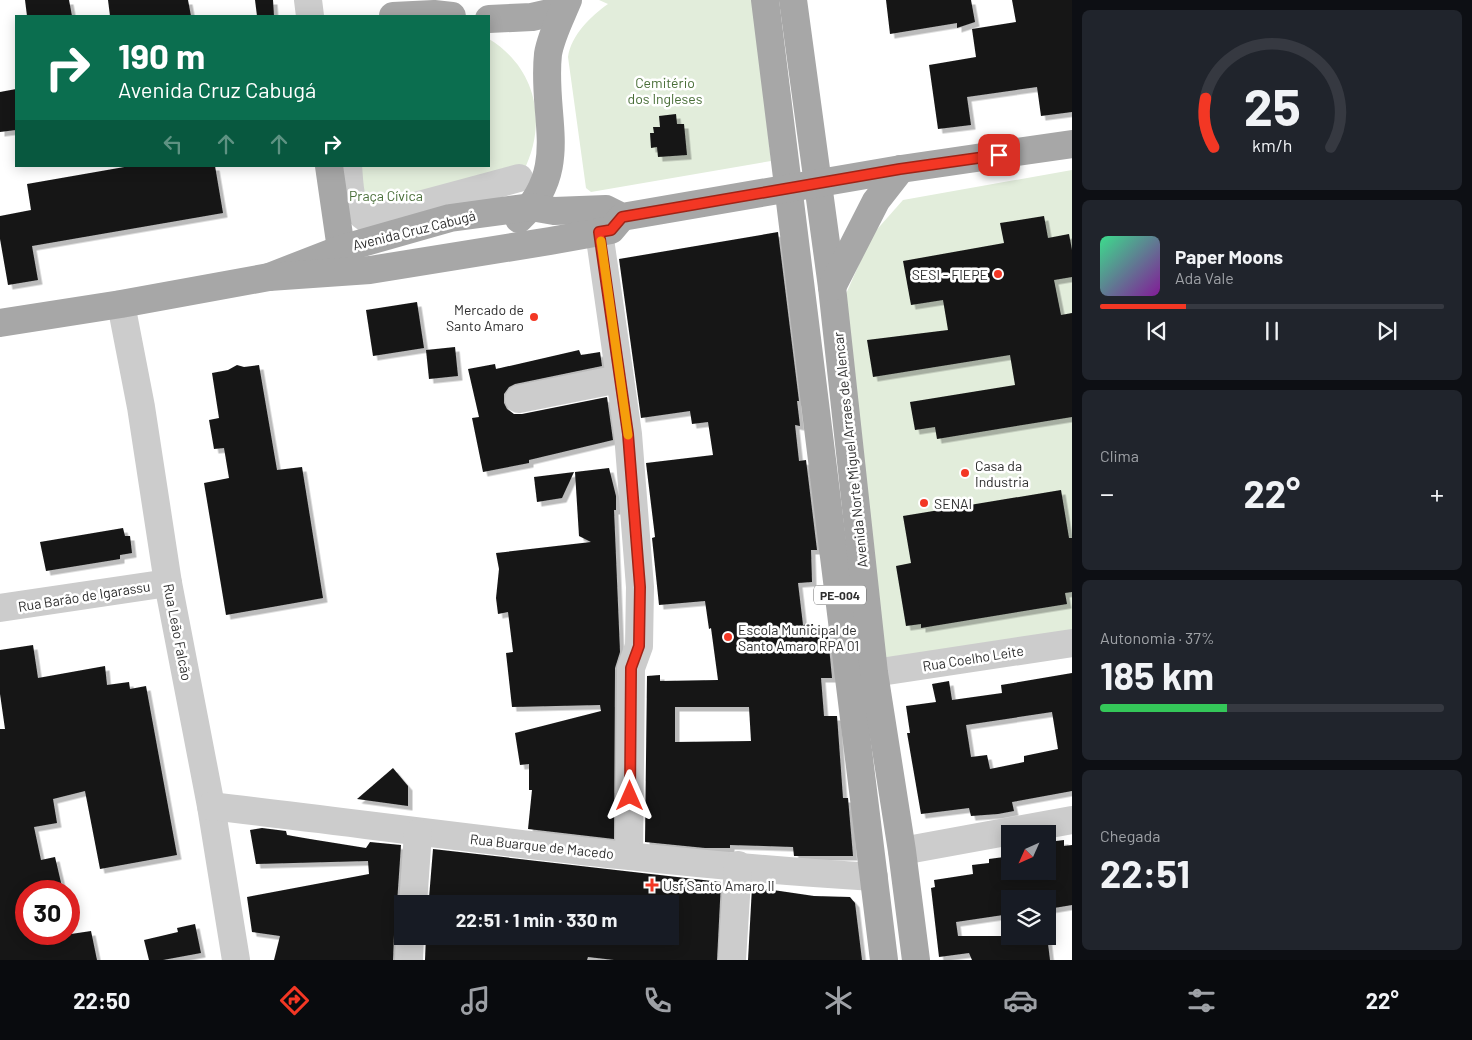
<!DOCTYPE html>
<html lang="pt">
<head>
<meta charset="utf-8">
<style>
  body { margin:0; font-family:Barlow,sans-serif; background:#20242c; color:#f1f3f6; height:100vh; display:flex; flex-direction:column; font-size:19px; white-space:nowrap }
  * { box-sizing:border-box; margin:0 }
  p { font-size:16px; color:#9ea1a6 }
  .icon { flex:none; width:28px; height:28px; fill:none; stroke:currentColor; stroke-width:2; stroke-linecap:round; stroke-linejoin:round }
  .map { position:relative; flex:1; overflow:hidden }
  .drawer { display:flex; flex-direction:column; gap:10px; padding:10px; background:#0d0f14; width:400px }
  .drawer>* { flex:none }
  .hud { position:absolute; left:15px; top:15px; width:475px; height:152px; border-radius:0px; box-shadow:0 2px 12px #0003; background:#0b6e4f; color:#fff; overflow:hidden }
  .needle { width:32px; rotate:225deg }
  .fabs { position:absolute; left:1001px; top:825px; display:grid; gap:10px }
  .fabs a { display:grid; place-items:center; width:55px; height:55px; border-radius:0px; background:#171b24; box-shadow:0 2px 12px #0003; font-size:25px }
  .speed { position:absolute; left:15px; top:880px; display:flex; gap:10px; font-size:25px; font-weight:700; text-align:center }
  .speed>* { display:grid; place-content:center; width:65px; height:65px; border-radius:50%; background:#171b24; box-shadow:0 2px 12px #0003; line-height:1 }
  .speed .limit { border:8px solid #d22; background:#fff; color:#111 }
  .pin { position:absolute; display:grid; place-items:center; width:42px; height:42px; color:#fff; margin:-21px; border-radius:10px; box-shadow:0 2px 8px #0006 }
  .me { position:absolute; width:55px; margin:-28px; rotate:0deg; stroke-linejoin:round; filter:drop-shadow(0 0 4px #0008) }
  .turn { display:flex; align-items:center; gap:18px; height:105px; padding:0 20px; font-size:22px }
  .turn .icon { width:65px; height:65px; stroke-width:2.5 }
  .turn b { display:block; font-size:35px; line-height:42px }
  .lanes { display:flex; align-items:center; height:48px; padding:0 20px; background:#0003; justify-content:center; gap:25px; direction:ltr }
  .lanes .off { opacity:.35 }
  .big { font-size:38px; font-weight:700; line-height:1.1 }
  .drawer .widget { flex:1; display:flex; flex-direction:column; justify-content:center; gap:8px; min-width:0; padding:0 18px; border-radius:8px; background:#20242c }
  .drawer .dial { align-items:center; gap:0 }
  .dial svg { height:130px; overflow:visible; fill:none; stroke:#363941; stroke-width:7; stroke-linecap:round; text-anchor:middle }
  .dial text { fill:#f1f3f6; stroke:none }
  .song { display:flex; align-items:center; gap:15px }
  .cover { width:60px; height:60px; border-radius:8px; background:linear-gradient(135deg,hsl(150 70% 55%),hsl(290 70% 35%)) }
  .played { height:5px; border-radius:2px; background:linear-gradient(90deg,#f33724 25%,#363941 25%) }
  .keys { display:flex; justify-content:space-around; direction:ltr }
  .heat { display:flex; justify-content:space-between; align-items:center; font-size:28px; direction:ltr }
  .charge { height:8px; border-radius:4px; background:linear-gradient(90deg,#34c759 37%,#363941 0) }
  .trip { position:absolute; left:394px; top:895px; width:285px; height:50px; border-radius:0px; background:#171b24; box-shadow:0 2px 12px #0003; font-weight:700; line-height:50px; text-align:center }
  .menu { display:flex; height:80px; justify-content:space-around; align-items:center; background:#090b0e; color:#9ea1a6 }
  .menu .icon { width:35px; height:35px }
  .menu .current { color:#f33724 }
  .menu b { font-size:22px; color:#f1f3f6 }
  main { display:flex; flex:1; min-height:0 }
  .map>svg:first-child { display:block }
  .green { fill:#e2eddb }
  .building { fill:#161616; fill-rule:evenodd; filter:url(#shadow) }
  .lines { fill:none; stroke-linecap:round; stroke-linejoin:round }
  .minor { stroke:#ccc; stroke-width:28 }
  .major { stroke:#a7a7a7; stroke-width:28 }
  .route-casing { stroke:#9e2417; stroke-width:12 }
  .route { stroke:#f33724; stroke-width:9 }
  .slow { stroke:#f59e0b; stroke-width:9 }
  .poi-dot { fill:#f33724; stroke:#fff; stroke-width:2 }
  .labels { text-anchor:middle; dominant-baseline:central; stroke-width:5; stroke-linejoin:round; paint-order:stroke }
  .shield { fill:#fff; stroke:#6d6d6d; stroke-width:1 }
  .shield-label { font-size:12px; font-weight:bold; fill:#2f2f2f }
  .park-label { font-size:14px; fill:#496e38; stroke:#fff }
  .street-label { font-size:14px; fill:#2f2f2f; stroke:#fff }
  .poi-label { font-size:14px; fill:#2f2f2f; stroke:#fff; text-anchor:start }
</style>
</head>
<body>
<main>
<div class="map">
<svg width="1072" height="960" viewBox="0 0 1072 960">
  <defs>
    <filter id="shadow"><feDropShadow dx="4.5" dy="4.5" stdDeviation="0" flood-color="#0004"/></filter>
  </defs>
  <rect width="100%" height="100%" fill="#fff"/>
  <g class="green">
    <path d="M599,0H753L771,161L591,192L586,188L568,57C571,35 591,16 608,4Z"/>
    <path d="M489,39C537,68 548,124 523,172L381,225L342,166H489Z"/>
    <polygon points="1072,170 1072,634 883,663 838,312 872,235 903,200"/>
  </g>
  <g class="building">
    <polygon points="25,0 69,0 72,16 27,16"/>
    <polygon points="108,0 188,0 191,16 110,16"/>
    <polygon points="255,0 273,0 274,16 257,16"/>
    <polygon points="886,0 971,0 975,22 957,28 957,23 890,34"/>
    <polygon points="1012,0 1072,0 1072,112 1041,116 1037,87 967,97 971,125 938,129 929,65 976,57 972,29 1016,22"/>
    <polygon points="16,89 16,130 0,132 0,92"/>
    <polygon points="676,114 677,124 684,124 687,155 658,157 657,147 651,148 650,133 654,133 653,127 660,127 659,116"/>
    <polygon points="130,166 215,166 223,213 32,246 38,280 8,285 0,239 0,216 31,210 27,184"/>
    <polygon points="1044,216 1048,238 1069,234 1072,250 1072,277 1054,280 1061,315 1072,313 1072,417 937,439 935,427 915,430 910,402 1015,385 1010,355 873,377 867,340 948,330 943,300 911,305 903,261 1004,243 1000,223"/>
    <path d="M778,232L799,401H797L800,426L795,425L799,461L806,460L817,550H811L812,582L798,583L803,625L813,624L814,637L828,636L832,678H821L824,716H837L843,798H848L853,856H794L793,847L730,845V848H705L645,842L647,676L660,675V681L718,680L711,628L709,629L705,601L659,605L652,538L655,537L646,463L713,455L708,422L692,424L690,411L641,418L619,259ZM675,707H749L751,741L675,742Z"/>
    <polygon points="417,302 424,348 373,356 366,310"/>
    <polygon points="455,347 458,376 429,379 426,350"/>
    <polygon points="579,350 581,355 600,352 602,366 515,384 509,387 504,394 504,403 507,409 514,414 522,414 607,397 613,440 529,460 529,463 483,472 472,418 479,417 468,369 495,364 496,369"/>
    <polygon points="237,365 244,367 259,365 277,470 302,467 323,598 226,615 204,483 229,478 224,448 214,449 209,420 219,418 212,373 228,370"/>
    <polygon points="609,468 616,496 616,510 614,510 620,652 615,668 614,839 528,829 532,790 529,790 529,764 520,765 515,733 601,711 600,705 512,707 506,653 513,652 508,612 498,614 496,598 499,569 496,553 591,542 579,536 575,472"/>
    <polygon points="574,472 562,498 537,502 534,477"/>
    <polygon points="1061,490 1069,538 1072,538 1072,592 1065,593 1067,604 921,628 921,624 906,626 896,566 911,563 903,516"/>
    <polygon points="123,528 125,536 130,536 132,553 120,555 120,559 46,571 40,542"/>
    <polygon points="33,645 38,678 105,666 107,685 129,682 130,689 146,686 177,855 100,869 85,791 53,799 57,823 34,827 41,860 55,857 63,891 26,891 26,934 71,934 91,931 97,960 0,960 0,729 5,729 0,694 0,650"/>
    <path d="M1072,673V791L1012,802L1014,811L998,814L971,816L969,808L921,814L907,733H910L906,706L936,702L932,684L949,681L952,700L1002,693L1001,685ZM1052,712L1058,749L1024,756V762L990,769L987,755L971,757L966,725Z"/>
    <polygon points="393,768 408,786 408,806 357,799"/>
    <polygon points="262,828 286,831 287,835 310,839 366,848 370,842 401,845 397,903 402,915 402,922 397,927 394,935 393,960 274,960 280,936 252,932 247,897 369,874 368,861 256,864 250,830"/>
    <polygon points="1064,840 1064,846 1072,845 1072,905 1048,909 1048,899 1010,899 1010,914 956,922 958,936 1047,936 1050,960 972,960 969,953 939,957 931,888 935,887 934,880 973,874 972,865 989,863 989,859 1004,857 1004,859 1010,858 1010,871 1048,871 1048,842"/>
    <polygon points="433,849 721,882 717,960 614,960 588,957 587,960 425,960 426,936 670,936 670,904 438,904 439,900 429,898"/>
    <polygon points="752,887 814,896 850,897 855,903 862,960 748,960"/>
    <polygon points="195,924 201,953 163,960 149,960 144,940 178,932 177,928"/>
  </g>
  <g class="lines">
    <g class="minor">
      <polyline points="308,0 310,16"/>
      <path d="M348,166C350,186 348,207 367,219L519,178"/>
      <polyline points="599,232 628,434 640,587 639,646 631,668 629,855"/>
      <polyline points="121,304 141,407 168,583 211,806 236,960"/>
      <polyline points="519,399 619,379"/>
      <polyline points="0,608 168,583"/>
      <polyline points="874,673 1072,643"/>
      <path d="M211,806C431,832 652,864 874,877"/>
      <polyline points="902,851 1072,820"/>
      <polyline points="413,904 418,833"/>
      <polyline points="409,960 410,936"/>
      <polyline points="732,960 738,865"/>
    </g>
    <g class="major">
      <polyline points="765,0 884,960"/>
      <polyline points="793,0 832,287 874,673 902,851 916,960"/>
      <polyline points="393,16 434,14 452,16"/>
      <polyline points="489,19 532,17 549,13 565,0"/>
      <polyline points="329,166 341,249"/>
      <path d="M519,219C572,168 541,117 548,54C551,36 561,17 568,0"/>
      <polyline points="269,277 341,249 450,218 531,207 554,211 606,209 622,217 901,169 1072,144"/>
      <polyline points="832,287 876,201 901,169"/>
      <polyline points="0,323 121,304 269,277 370,270 550,241 611,230 622,217"/>
    </g>
  </g>
  <g class="lines">
    <defs>
      <polyline id="route" points="630,796 631,668 639,646 640,587 628,434 599,232 611,230 622,217 900,169 999,155"/>
    </defs>
    <use href="#route" class="route-casing"/>
    <use href="#route" class="route"/>
    <polyline class="slow" points="601,241 628,435"/>
  </g>
  <g class="poi-dot">
    <circle cx="998" cy="274" r="5"/>
    <circle cx="534" cy="317" r="5"/>
    <circle cx="965" cy="473" r="5"/>
    <circle cx="924" cy="503" r="5"/>
    <circle cx="728" cy="637" r="5"/>
    <path d="M649.5 877.5h5v5h5v5h-5v5h-5v-5h-5v-5h5z"/>
  </g>
  <g class="labels">
    <rect class="shield" x="814" y="585.5" width="52" height="19" rx="4"/>
    <g class="shield-label">
      <text x="840" y="595">PE-004</text>
    </g>
    <g class="park-label">
      <text x="665" y="82">Cemitério<tspan x="665" dy="16">dos Ingleses</tspan></text>
      <text x="386" y="195">Praça Cívica</text>
    </g>
    <g class="street-label">
      <text transform="translate(414 230) rotate(-14)">Avenida Cruz Cabugá</text>
      <text transform="translate(850 450) rotate(-96)">Avenida Norte Miguel Arraes de Alencar</text>
      <text transform="translate(84 596) rotate(-9)">Rua Barão de Igarassu</text>
      <text transform="translate(178 632) rotate(79)">Rua Leão Falcão</text>
      <text transform="translate(973 658) rotate(-9)">Rua Coelho Leite</text>
      <text transform="translate(542 846) rotate(6)">Rua Buarque de Macedo</text>
    </g>
    <g class="poi-label">
      <text x="988" y="274" text-anchor="end">SESI - FIEPE</text>
      <text x="524" y="309" text-anchor="end">Mercado de<tspan x="524" dy="16">Santo Amaro</tspan></text>
      <text x="975" y="465">Casa da<tspan x="975" dy="16">Industria</tspan></text>
      <text x="934" y="503">SENAI</text>
      <text x="738" y="629">Escola Municipal de<tspan x="738" dy="16">Santo Amaro RPA 01</tspan></text>
      <text x="663" y="885">Usf Santo Amaro II</text>
    </g>
  </g>
</svg>
<div class="fabs">
<a><svg class="needle" viewBox="-14 -14 28 28"><path d="M0-13l5 13h-10z" fill="#e53935"/><path d="M0 13l5-13h-10z" fill="#9ea1a6"/></svg></a>
<a><svg class="icon" aria-label="layers" viewBox="0 0 24 24"><path d="M12 4l9 5-9 5-9-5zM3 14l9 5 9-5"/></svg></a>
</div>
<div class="speed"><div class="limit">30</div></div>
<div class="pin" style="left:999px;top:155px;background:#d93025"><svg class="icon" aria-label="arrive" viewBox="0 0 24 24"><path d="M6 21V4h12l-3 4 3 4H6"/></svg></div>
<svg class="me" style="left:630px;top:796px" viewBox="-20 -20 40 40"><path d="M0-17L14 15 0 8-14 15z" fill="#f33724" stroke="#fff" stroke-width="4"/></svg>
<div class="trip">22:51 · 1 min · 330 m</div>
<div class="hud">
<div class="turn"><svg class="icon" aria-label="right" viewBox="0 0 24 24"><path d="M7 20v-9h11M14 6l5 5-5 5"/></svg><div><b>190 m</b>Avenida Cruz Cabugá</div></div>
<div class="lanes"><svg class="icon off" aria-label="left" viewBox="0 0 24 24"><path d="M17 20v-9H6M10 6l-5 5 5 5"/></svg><svg class="icon off" aria-label="ahead" viewBox="0 0 24 24"><path d="M12 20V5M6 11l6-6 6 6"/></svg><svg class="icon off" aria-label="ahead" viewBox="0 0 24 24"><path d="M12 20V5M6 11l6-6 6 6"/></svg><svg class="icon" aria-label="right" viewBox="0 0 24 24"><path d="M7 20v-9h11M14 6l5 5-5 5"/></svg></div>
</div>
</div>
<section class="drawer">
<div class="widget dial"><svg viewBox="0 0 100 80">
<path d="M14 69A42 42 0 1 1 86 69"/>
<path d="M14 69A42 42 0 0 1 9 39" stroke="#f33724"/>
<text x="50" y="56" font-size="32" font-weight="700">25</text>
<text x="50" y="72" font-size="11">km/h</text>
</svg></div>
<div class="widget">
<div class="song"><i class="cover"></i><div><b>Paper Moons</b><p>Ada Vale</p></div></div>
<div class="played"></div>
<div class="keys"><svg class="icon" aria-label="previous" viewBox="0 0 24 24"><path d="M18 5L8 12l10 7zM5 5v14"/></svg><svg class="icon" aria-label="pause" viewBox="0 0 24 24"><path d="M8 5v14M16 5v14"/></svg><svg class="icon" aria-label="next" viewBox="0 0 24 24"><path d="M6 5l10 7-10 7zM19 5v14"/></svg></div>
</div>
<div class="widget"><p>Clima</p>
<div class="heat"><a>−</a><b class="big">22°</b><a>+</a></div>
</div>
<div class="widget"><p>Autonomia · 37%</p><b class="big">185 km</b><div class="charge"></div></div>
<div class="widget"><p>Chegada</p><b class="big">22:51</b></div>
</section>
</main>
<nav class="menu">
<b>22:50</b>
<svg class="icon current" aria-label="directions" viewBox="0 0 24 24"><path d="M12 3l9 9-9 9-9-9zM9 14v-3h6M13 9l2 2-2 2"/></svg>
<svg class="icon" aria-label="music" viewBox="0 0 24 24"><path d="M9 18V5l10-2v13"/><circle cx="6" cy="18" r="3"/><circle cx="16" cy="16" r="3"/></svg>
<svg class="icon" aria-label="phone" viewBox="0 0 24 24"><path d="M5 4h4l2 5-3 2q2 4 5 5l2-3 5 2v4C11 20 4 13 5 4z"/></svg>
<svg class="icon" aria-label="climate" viewBox="0 0 24 24"><path d="M12 3v18M4 7l16 10M4 17L20 7"/></svg>
<svg class="icon" aria-label="car" viewBox="0 0 24 24"><path d="M5 17H2v-5l4-1 3-4h7l3 4 3 1v5h-3M9 17h6M6 11h13"/><circle cx="7" cy="17" r="2"/><circle cx="17" cy="17" r="2"/></svg>
<svg class="icon" aria-label="filters" viewBox="0 0 24 24"><path d="M4 7h16M4 17h16"/><circle cx="9" cy="7" r="2"/><circle cx="15" cy="17" r="2"/></svg>
<b>22°</b>
</nav>
</body>
</html>
